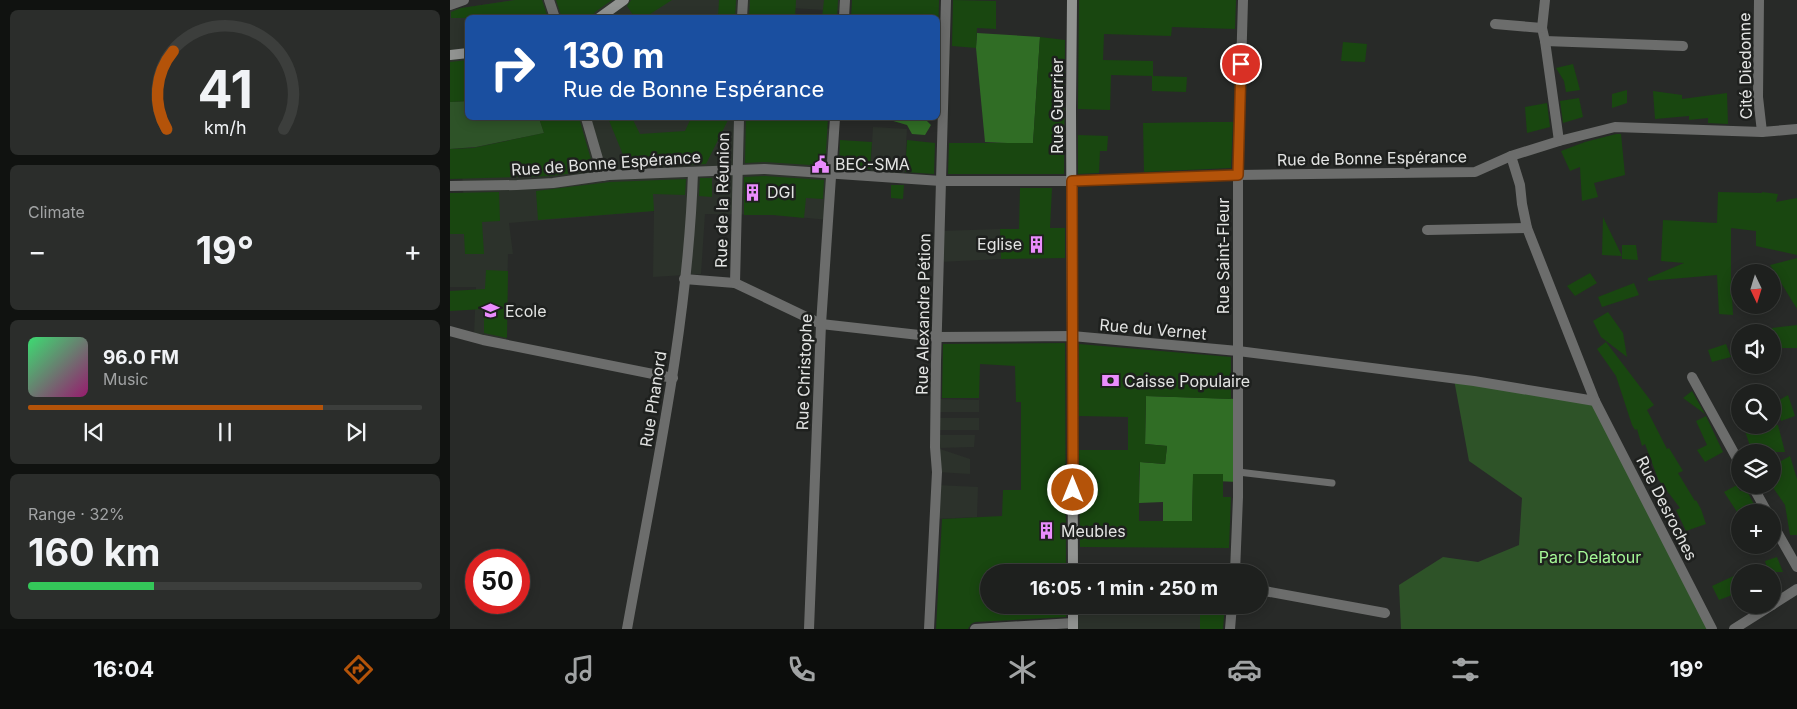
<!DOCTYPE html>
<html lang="en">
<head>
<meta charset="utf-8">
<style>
  body { margin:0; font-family:Inter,sans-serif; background:#2b2d2b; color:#f1f3f6; height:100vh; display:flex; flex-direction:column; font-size:19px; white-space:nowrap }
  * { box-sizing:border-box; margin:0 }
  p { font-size:16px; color:#a1a3a4 }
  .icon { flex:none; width:28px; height:28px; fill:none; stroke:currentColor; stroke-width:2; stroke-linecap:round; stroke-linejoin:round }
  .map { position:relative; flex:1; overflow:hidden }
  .details { display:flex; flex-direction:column; gap:10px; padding:10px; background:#101210; width:450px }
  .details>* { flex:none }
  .hud { position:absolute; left:15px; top:15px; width:475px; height:105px; border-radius:8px; box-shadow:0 2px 12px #0003,0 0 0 1px #3c3e3c; background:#1a4fa0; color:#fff; overflow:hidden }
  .needle { width:32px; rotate:176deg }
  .fabs { position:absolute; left:1281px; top:264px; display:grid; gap:10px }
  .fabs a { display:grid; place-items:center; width:50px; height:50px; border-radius:50%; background:#1e201e; box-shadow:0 2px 12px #0003,0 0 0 1px #3c3e3c; font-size:25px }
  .speed { position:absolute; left:15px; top:549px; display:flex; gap:10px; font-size:25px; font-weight:700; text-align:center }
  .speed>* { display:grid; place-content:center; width:65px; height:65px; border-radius:50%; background:#1e201e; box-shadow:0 2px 12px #0003,0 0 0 1px #3c3e3c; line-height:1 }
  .speed .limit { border:8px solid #d22; background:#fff; color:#111 }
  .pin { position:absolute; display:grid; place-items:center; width:42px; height:42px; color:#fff; margin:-21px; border:2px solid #fff; border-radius:50%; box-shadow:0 1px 5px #0007 }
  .me { position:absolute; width:55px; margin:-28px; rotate:0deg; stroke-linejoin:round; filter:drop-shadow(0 0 4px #0008) }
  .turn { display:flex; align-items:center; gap:18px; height:105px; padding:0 15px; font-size:22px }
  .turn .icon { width:65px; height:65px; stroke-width:2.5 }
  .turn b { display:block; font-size:35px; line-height:42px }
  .big { font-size:38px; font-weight:700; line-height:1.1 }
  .details .widget { flex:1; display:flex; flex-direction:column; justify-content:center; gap:8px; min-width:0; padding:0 18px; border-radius:8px; background:#2b2d2b }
  .details .dial { align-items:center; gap:0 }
  .dial svg { height:130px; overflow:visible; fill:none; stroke:#3c3e3c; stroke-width:7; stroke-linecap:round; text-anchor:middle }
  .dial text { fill:#f1f3f6; stroke:none }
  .song { display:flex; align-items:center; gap:15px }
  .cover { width:60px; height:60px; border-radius:8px; background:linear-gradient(135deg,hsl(140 70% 55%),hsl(320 70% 35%)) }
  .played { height:5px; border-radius:2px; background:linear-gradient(90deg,#b45309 75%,#3c3e3c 75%) }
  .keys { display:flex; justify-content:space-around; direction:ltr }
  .heat { display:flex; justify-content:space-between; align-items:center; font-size:28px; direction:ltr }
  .charge { height:8px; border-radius:4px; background:linear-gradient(90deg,#34c759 32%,#3c3e3c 0) }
  .trip { position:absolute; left:530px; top:564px; width:288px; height:50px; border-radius:25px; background:#1e201e; box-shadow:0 2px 12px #0003,0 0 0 1px #3c3e3c; font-weight:700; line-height:50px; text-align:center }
  .menu { display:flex; height:80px; justify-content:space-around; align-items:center; background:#0c0d0c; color:#a1a3a4 }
  .menu .icon { width:35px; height:35px }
  .menu .active { color:#b45309 }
  .menu b { font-size:22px; color:#f1f3f6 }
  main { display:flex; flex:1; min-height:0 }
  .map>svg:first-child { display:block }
  .built { fill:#2c322b }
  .green { fill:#2e5328 }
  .forest { fill:#306d25 }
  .building { fill:#194710 }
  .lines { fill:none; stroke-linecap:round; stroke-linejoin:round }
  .lane { stroke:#6c6d6c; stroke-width:7 }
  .street { stroke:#6c6d6c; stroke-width:10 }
  .secondary { stroke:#919391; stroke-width:10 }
  .route-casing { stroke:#753606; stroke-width:12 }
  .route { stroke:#b45309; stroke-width:9 }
  .labels { text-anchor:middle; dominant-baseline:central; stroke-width:5; stroke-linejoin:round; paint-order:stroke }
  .street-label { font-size:16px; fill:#e3e4e3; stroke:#1e201e }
  .poi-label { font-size:16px; fill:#e3e4e3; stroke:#1e201e; text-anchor:start }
  .park-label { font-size:16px; fill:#a5f997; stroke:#1e201e }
</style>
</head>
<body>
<main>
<section class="details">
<div class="widget dial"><svg viewBox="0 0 100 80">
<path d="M14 69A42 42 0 1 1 86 69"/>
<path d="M14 69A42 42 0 0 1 18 21" stroke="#b45309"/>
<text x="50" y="56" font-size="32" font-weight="700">41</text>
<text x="50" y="72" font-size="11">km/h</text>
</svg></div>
<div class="widget"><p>Climate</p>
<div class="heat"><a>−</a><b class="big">19°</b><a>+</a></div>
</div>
<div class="widget">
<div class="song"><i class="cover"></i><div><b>96.0 FM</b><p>Music</p></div></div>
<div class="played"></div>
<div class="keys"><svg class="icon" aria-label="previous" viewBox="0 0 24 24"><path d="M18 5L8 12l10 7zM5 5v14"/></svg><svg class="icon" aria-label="pause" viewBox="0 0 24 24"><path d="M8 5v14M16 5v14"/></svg><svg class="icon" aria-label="next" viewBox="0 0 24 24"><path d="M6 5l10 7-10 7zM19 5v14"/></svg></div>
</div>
<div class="widget"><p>Range · 32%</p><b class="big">160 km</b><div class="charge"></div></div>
</section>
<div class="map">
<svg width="1347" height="629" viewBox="0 0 1347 629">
  <rect width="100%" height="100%" fill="#282a28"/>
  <g class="built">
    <polygon points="63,0 395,0 394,11 340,8 340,18 18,18 17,101 0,102 0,10"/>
    <polygon points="71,118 335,118 335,125 384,129 379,220 325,215 255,214 251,274 203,277 204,211 59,223 63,254 58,254 56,344 24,335 26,287 0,287 0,234 15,233 11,149 26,147 76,138"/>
    <polygon points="423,127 457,129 454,179 420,177"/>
    <polygon points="550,229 551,259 489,262 490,231"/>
    <polygon points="490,399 529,400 529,412 489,412"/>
    <rect x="489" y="418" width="40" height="12"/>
    <polygon points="485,435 525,435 524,447 487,448 520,459 520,474 487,472"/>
    <polygon points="486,485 528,487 527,517 484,519"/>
    <rect x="623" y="606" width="127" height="23"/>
  </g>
  <g class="green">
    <polygon points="17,101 18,118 89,118 94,133 26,147 0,149 0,102"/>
    <polygon points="1003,374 1139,397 1257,629 951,629 949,585 993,557 1028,562 1069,545 1072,498 1019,461"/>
  </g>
  <g class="forest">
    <polygon points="527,33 590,37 583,144 535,142 526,48"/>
    <polygon points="433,118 463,118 463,120 476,120 481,125 475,135 462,134 457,125"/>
    <polygon points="696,396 788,399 788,482 743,480 742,521 713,521 713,502 689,503 690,462 715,464 717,446 695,444"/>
  </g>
  <g class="building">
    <polygon points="65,0 92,0 98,18 1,18 1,12 11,8"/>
    <polygon points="106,0 162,0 145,12 142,18 112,18"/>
    <polygon points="181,0 222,0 194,18 185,18 177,6"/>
    <polygon points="269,0 286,0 285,18 268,18"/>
    <polygon points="300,0 346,0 345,18 299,18"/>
    <polygon points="374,0 388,0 387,18 372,18"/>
    <polygon points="402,0 489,0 488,45 488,18 401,18"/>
    <polygon points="503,0 546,1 546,29 527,28 526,48 502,46"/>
    <polygon points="629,0 786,0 785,29 722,27 721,36 654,34 653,60 703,61 703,76 737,77 736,92 702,91 702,76 661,75 660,110 628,109"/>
    <polygon points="590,37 615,40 614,174 498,174 499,143 583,143"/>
    <polygon points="893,42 917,44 915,62 891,61"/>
    <polygon points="18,60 18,101 0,102 0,62"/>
    <polygon points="1123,64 1130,90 1116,92 1114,81 1106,68"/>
    <polygon points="1177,90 1177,103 1162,108 1162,94"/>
    <polygon points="1203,91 1232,95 1232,99 1277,93 1278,124 1258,123 1258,118 1239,120 1239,116 1205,119"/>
    <polygon points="1129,98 1133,117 1113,123 1110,101"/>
    <polygon points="1097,103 1100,127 1077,133 1075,107"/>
    <polygon points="89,118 129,118 144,170 102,176 0,179 0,149 23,148 94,133"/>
    <polygon points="158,118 182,118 190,134 235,131 241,118 279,118 256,164 178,167"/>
    <polygon points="296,118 378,118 375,166 315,162 295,163"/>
    <polygon points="758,122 783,122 781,168 694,172 693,123"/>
    <polygon points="1166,134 1171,134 1175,175 1144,183 1148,197 1132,201 1130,167 1120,171 1111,151 1135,142"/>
    <polygon points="628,135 658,136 657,151 650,151 649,173 628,174"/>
    <polygon points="390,140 422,142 420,169 389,167"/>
    <polygon points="457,140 485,143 484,174 455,172"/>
    <polygon points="315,176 374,180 373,199 356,198 354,218 323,215 294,215 294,177"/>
    <polygon points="250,178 262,178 262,197 249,196"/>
    <polygon points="236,179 235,195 203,194 204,211 88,220 86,191 160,182"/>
    <polygon points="441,185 454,185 453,199 441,198"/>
    <polygon points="570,188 602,188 600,228 615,228 615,258 551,259 550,229 569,229"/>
    <polygon points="49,192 50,221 32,222 34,254 15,254 14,234 0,234 0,193"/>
    <polygon points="1268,192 1312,193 1312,192 1328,194 1326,202 1347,198 1347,255 1306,246 1306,231 1281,228 1281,276 1283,315 1269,314 1267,275 1198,281 1198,278 1234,263 1211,261 1213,220 1267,223"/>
    <polygon points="1153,217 1172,256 1152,255"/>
    <polygon points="1172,245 1186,245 1188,260 1172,259"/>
    <polygon points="1347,258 1347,309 1320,265"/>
    <polygon points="36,270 58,271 57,338 34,333 34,309 0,311 0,291 35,289"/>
    <polygon points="1140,273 1147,283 1125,296 1117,286"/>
    <polygon points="1184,283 1189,295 1152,307 1148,297"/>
    <polygon points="1158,312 1173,333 1177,357 1151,337 1143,321"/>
    <polygon points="1347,325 1347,348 1322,348 1322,328"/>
    <polygon points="1156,342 1204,405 1197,410 1217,449 1219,448 1233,471 1228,473 1245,501 1246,500 1251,509 1256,524 1236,531 1226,510 1230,508 1208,479 1195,444 1192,446 1187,429 1185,430 1182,425 1166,376 1147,349"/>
    <polygon points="615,343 616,572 539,572 539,605 616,605 616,617 525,622 521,624 518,629 486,629 492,519 552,516 553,490 571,490 571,402 566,402 565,366 530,364 529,398 492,398 493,344"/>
    <polygon points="629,344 781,357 781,399 696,396 695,444 717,446 715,464 690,462 689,479 689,521 742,521 743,474 773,474 773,497 781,497 779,548 630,547 629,450 678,450 678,417 629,416"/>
    <polygon points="1276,344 1281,357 1262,362 1258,350"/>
    <polygon points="1242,391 1255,414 1233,398"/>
    <polygon points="1338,395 1345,416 1331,421 1326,402"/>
    <polygon points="1256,416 1273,452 1255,462 1247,450 1257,445 1246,421"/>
    <polygon points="1293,425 1328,425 1335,452 1302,452"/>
    <polygon points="1340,456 1347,479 1347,535 1340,535 1335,505 1322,486 1322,466"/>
    <polygon points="1287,485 1290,491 1296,489 1308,512 1287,512 1274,492"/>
    <polygon points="1327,557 1333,572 1318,572 1315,561"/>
    <polygon points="1290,573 1290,592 1269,600 1262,586"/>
    <polygon points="750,605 775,605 773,629 750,629"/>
  </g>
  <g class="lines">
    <polyline class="lane" points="788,472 882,483"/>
    <g class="street">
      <polyline points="99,0 105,18"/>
      <polyline points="1309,0 1308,97 1312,132"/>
      <polyline points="0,5 14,0"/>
      <polyline points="292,18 293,0"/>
      <polyline points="394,18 395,0"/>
      <polyline points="1045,24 1092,28 1095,41 1109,141"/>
      <polyline points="1092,28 1095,0"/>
      <polyline points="1095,41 1233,46"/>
      <polyline points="136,118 153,176"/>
      <polyline points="1061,156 1070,185 1072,204 1077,228 1145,401 1262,629"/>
      <polyline points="0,186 67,185 103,183 159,175 315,169 491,181 622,181 788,175 1025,172 1061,156 1109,141 1165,127 1312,132 1347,129"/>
      <polyline points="977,230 1077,228"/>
      <polyline points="234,279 285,283 371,324 487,337 622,336 788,351 1024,381 1145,401"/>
      <polyline points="285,283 289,118"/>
      <polyline points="0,331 33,340 223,378"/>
      <polyline points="1242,377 1290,464"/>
      <polyline points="1302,485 1317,512"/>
      <polyline points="1322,523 1347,567"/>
      <polyline points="785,572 788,497 788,175 793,0"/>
      <polyline points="809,590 935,613"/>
      <polyline points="1322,605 1347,589"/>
      <path d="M177,629C204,478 238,326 243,172"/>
      <polyline points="359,629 371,324 385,118"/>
      <polyline points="479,629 487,472 485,447 486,362 496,0"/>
      <polyline points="525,629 623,623"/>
      <polyline points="780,629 782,605"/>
      <polyline points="1284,629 1322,605"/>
    </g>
    <g class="secondary">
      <polyline points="622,0 621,109 623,572"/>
      <polyline points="149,18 174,0"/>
      <polyline points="0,55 18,53"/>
      <polyline points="623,605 623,629"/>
    </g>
  </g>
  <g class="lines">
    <defs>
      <polyline id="route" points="623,490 622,181 788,175 791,64"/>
    </defs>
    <use href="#route" class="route-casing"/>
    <use href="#route" class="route"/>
  </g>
  <defs>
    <symbol id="civic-bare" viewBox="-9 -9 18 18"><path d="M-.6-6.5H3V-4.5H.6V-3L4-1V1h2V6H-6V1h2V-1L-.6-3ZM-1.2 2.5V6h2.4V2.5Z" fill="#ea8dfd" stroke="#1e201e" stroke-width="2.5" paint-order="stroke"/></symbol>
    <symbol id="building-bare" viewBox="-9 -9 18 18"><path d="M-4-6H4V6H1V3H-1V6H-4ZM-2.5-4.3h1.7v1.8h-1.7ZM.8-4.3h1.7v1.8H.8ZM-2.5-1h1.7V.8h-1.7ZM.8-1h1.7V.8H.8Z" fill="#ea8dfd" stroke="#1e201e" stroke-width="2.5" paint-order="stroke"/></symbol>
    <symbol id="school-bare" viewBox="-9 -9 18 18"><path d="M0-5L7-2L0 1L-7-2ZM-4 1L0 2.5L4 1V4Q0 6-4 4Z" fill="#ea8dfd" stroke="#1e201e" stroke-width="2.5" paint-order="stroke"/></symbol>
    <symbol id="bank-bare" viewBox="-9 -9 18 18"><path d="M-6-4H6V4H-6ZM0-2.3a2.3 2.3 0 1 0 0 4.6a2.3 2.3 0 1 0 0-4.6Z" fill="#ea8dfd" stroke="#1e201e" stroke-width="2.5" paint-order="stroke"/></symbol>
  </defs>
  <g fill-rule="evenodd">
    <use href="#civic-bare" x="358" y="152" width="25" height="25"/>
    <use href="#building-bare" x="290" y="180" width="25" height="25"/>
    <use href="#building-bare" x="574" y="232" width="25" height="25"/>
    <use href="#school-bare" x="28" y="298" width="25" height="25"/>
    <use href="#bank-bare" x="648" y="368" width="25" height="25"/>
    <use href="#building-bare" x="584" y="518" width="25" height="25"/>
  </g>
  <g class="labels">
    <g class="street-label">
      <text transform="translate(1295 66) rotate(-91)">Cité Diedonne</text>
      <text transform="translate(607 106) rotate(-90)">Rue Guerrier</text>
      <text transform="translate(922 158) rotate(-1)">Rue de Bonne Espérance</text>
      <text transform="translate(156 163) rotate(-4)">Rue de Bonne Espérance</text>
      <text transform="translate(272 200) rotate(-89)">Rue de la Réunion</text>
      <text transform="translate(773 256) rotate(-90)">Rue Saint-Fleur</text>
      <text transform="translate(473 314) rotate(-89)">Rue Alexandre Pétion</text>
      <text transform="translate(703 329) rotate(5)">Rue du Vernet</text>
      <text transform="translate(354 372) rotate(-88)">Rue Christophe</text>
      <text transform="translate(203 399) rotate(-81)">Rue Phanord</text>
      <text transform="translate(1217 508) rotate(63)">Rue Desroches</text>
    </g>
    <g class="poi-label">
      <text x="385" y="164">BEC-SMA</text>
      <text x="317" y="192">DGI</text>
      <text x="572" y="244" text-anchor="end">Eglise</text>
      <text x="55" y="311">Ecole</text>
      <text x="674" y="381">Caisse Populaire</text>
      <text x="611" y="531">Meubles</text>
    </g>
    <g class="park-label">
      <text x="1140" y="557">Parc Delatour</text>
    </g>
  </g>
</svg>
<div class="fabs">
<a><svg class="needle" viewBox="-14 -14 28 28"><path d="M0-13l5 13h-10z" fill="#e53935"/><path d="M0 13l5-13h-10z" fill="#a1a3a4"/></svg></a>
<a><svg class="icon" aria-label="sound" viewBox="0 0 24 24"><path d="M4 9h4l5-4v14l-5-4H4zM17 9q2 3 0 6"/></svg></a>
<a><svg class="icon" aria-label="search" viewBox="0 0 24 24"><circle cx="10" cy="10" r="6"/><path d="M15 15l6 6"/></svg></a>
<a><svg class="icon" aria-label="layers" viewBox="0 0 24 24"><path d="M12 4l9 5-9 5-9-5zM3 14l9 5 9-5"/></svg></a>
<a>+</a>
<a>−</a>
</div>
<div class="speed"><div class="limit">50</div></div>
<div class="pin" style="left:791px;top:64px;background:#d93025"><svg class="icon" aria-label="arrive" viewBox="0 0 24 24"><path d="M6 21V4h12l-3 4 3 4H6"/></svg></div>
<svg class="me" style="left:623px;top:490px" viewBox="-20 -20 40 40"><circle r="17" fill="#b45309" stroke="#fff" stroke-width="3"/><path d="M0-11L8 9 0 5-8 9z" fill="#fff"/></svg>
<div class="trip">16:05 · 1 min · 250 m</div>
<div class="hud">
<div class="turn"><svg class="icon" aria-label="right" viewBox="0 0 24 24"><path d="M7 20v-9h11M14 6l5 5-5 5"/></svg><div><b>130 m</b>Rue de Bonne Espérance</div></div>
</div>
</div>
</main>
<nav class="menu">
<b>16:04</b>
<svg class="icon active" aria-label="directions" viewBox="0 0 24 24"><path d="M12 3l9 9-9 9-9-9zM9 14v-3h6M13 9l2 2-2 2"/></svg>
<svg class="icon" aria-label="music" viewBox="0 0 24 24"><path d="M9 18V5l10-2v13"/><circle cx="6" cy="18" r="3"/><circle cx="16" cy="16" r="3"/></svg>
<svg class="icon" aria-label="phone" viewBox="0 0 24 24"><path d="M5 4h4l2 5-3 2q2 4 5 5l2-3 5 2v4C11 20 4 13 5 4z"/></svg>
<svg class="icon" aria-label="climate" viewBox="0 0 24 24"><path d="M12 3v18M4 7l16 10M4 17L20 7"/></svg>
<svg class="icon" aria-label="car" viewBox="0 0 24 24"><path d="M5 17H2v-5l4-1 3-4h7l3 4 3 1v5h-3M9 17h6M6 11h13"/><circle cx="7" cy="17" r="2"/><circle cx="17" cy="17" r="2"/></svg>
<svg class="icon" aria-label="filters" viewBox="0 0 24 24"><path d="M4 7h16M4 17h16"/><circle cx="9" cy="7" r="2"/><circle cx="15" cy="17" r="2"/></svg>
<b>19°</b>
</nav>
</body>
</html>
